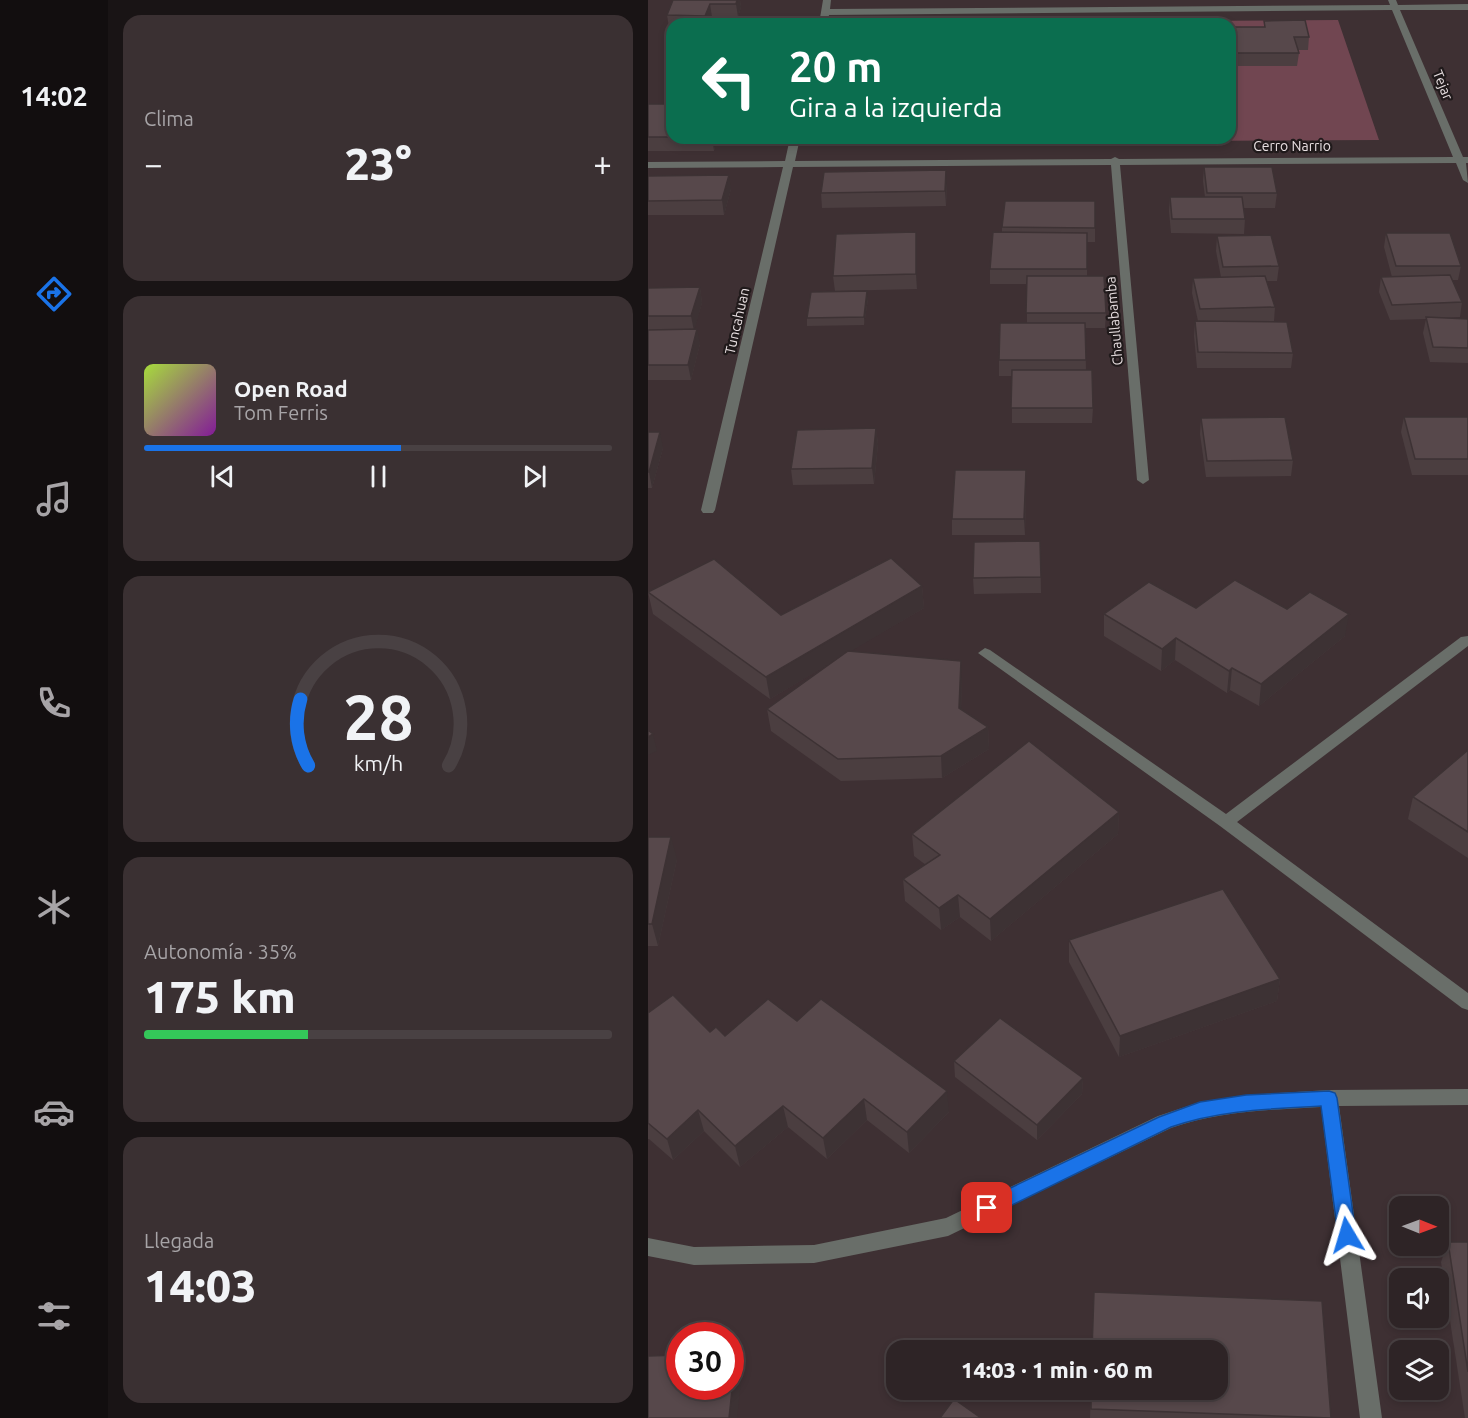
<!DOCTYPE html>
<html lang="es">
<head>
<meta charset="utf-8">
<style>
  body { margin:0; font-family:Ubuntu,sans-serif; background:#3a3032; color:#f1f3f6; height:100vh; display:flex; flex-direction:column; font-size:22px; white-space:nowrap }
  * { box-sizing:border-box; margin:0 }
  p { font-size:20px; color:#a7a4a7 }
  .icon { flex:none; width:33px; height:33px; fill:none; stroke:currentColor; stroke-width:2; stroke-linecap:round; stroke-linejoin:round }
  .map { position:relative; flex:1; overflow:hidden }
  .drawer { display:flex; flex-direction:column; gap:15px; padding:15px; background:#191415; width:540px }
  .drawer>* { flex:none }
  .banner { position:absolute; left:18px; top:18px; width:570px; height:126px; border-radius:18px; box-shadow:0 3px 9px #0003,0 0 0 2px #494143; background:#0b6e4f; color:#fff; overflow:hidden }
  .needle { width:39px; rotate:91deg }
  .controls { position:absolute; left:741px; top:1196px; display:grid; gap:12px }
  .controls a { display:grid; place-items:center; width:60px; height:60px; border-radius:12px; background:#2e2426; box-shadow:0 3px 9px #0003,0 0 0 2px #494143; font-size:30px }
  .speed { position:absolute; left:18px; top:1322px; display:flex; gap:12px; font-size:30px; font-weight:700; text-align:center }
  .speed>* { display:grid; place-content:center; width:78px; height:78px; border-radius:50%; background:#2e2426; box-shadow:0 3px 9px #0003,0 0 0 2px #494143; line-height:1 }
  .speed .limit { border:9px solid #d22; background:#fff; color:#111 }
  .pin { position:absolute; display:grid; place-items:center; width:51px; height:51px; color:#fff; margin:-26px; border-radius:12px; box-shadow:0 3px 9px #0006 }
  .me { position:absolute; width:66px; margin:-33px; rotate:353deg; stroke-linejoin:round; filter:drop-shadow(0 0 4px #0008) }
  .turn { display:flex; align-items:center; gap:21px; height:126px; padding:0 24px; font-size:27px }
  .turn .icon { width:78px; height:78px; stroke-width:2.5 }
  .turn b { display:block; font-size:42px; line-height:51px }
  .big { font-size:45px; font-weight:800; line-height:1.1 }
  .drawer .card { flex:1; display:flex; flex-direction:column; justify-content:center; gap:9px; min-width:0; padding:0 21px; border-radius:18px; background:#3a3032 }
  .drawer .dial { align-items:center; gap:0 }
  .dial svg { height:156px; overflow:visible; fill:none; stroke:#494143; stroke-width:7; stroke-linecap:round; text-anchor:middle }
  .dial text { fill:#f1f3f6; stroke:none }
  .song { display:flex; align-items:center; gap:18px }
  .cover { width:72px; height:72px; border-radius:9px; background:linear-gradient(135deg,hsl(80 70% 55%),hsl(290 70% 35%)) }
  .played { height:6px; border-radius:3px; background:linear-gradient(90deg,#1a73e8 55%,#494143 55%) }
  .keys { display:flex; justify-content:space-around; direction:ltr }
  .heat { display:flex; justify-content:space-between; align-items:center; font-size:33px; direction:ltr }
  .charge { height:9px; border-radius:4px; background:linear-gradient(90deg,#34c759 35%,#494143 0) }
  .trip { position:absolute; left:238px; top:1340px; width:342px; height:60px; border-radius:18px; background:#2e2426; box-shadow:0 3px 9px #0003,0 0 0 2px #494143; font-weight:800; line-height:60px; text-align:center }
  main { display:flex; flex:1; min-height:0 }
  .menu { display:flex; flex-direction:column; width:108px; justify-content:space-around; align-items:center; background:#120e0f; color:#a7a4a7 }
  .menu .icon { width:42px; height:42px }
  .menu .selected { color:#1a73e8 }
  .menu b { font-size:27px; color:#f1f3f6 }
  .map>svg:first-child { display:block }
  .green { fill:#714651 }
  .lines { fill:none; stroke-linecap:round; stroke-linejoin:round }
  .service { fill:#696e69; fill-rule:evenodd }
  .minor { fill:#696e69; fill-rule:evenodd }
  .wall { fill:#4b3e40 }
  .shaded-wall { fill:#3d3234 }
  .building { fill:#57484b; stroke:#3d3234; stroke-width:1.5 }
  .route { fill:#1a73e8; stroke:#114b97; stroke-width:1.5 }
  .labels { text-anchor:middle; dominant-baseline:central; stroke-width:4.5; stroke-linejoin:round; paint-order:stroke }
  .far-street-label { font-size:14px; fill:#e9e0e2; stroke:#201a1b }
</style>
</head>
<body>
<main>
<nav class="menu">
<b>14:02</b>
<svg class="icon selected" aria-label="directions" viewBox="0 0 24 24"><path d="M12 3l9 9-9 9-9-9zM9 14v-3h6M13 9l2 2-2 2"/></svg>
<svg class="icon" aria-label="music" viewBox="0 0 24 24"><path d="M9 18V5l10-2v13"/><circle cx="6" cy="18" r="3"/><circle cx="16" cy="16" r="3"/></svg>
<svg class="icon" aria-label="phone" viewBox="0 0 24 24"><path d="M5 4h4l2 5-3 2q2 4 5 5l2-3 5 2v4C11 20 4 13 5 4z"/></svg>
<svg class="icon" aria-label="climate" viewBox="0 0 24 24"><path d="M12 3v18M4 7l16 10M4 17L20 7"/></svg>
<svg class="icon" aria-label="car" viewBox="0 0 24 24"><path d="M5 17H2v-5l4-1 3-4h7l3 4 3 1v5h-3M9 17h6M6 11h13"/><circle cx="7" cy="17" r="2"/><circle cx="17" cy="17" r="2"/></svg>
<svg class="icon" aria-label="filters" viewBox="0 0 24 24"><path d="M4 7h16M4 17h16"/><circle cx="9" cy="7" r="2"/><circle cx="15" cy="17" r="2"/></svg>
</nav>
<section class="drawer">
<div class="card"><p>Clima</p>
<div class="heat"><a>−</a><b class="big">23°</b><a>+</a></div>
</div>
<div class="card">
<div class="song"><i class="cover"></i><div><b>Open Road</b><p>Tom Ferris</p></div></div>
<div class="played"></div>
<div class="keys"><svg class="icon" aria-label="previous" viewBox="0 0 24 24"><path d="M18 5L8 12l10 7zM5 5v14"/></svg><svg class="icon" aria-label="pause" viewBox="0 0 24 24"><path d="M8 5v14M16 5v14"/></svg><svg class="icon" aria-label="next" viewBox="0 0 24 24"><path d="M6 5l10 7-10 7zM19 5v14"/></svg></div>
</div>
<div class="card dial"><svg viewBox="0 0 100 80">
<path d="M14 69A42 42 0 1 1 86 69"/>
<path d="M14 69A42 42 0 0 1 10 35" stroke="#1a73e8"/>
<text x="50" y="56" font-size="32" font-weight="700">28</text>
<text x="50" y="72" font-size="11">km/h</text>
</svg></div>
<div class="card"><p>Autonomía · 35%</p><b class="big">175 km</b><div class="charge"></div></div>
<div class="card"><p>Llegada</p><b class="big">14:03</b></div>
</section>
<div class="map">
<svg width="820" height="1418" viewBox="0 0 820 1418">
  <rect width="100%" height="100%" fill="#3e3033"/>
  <polygon class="green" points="690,20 731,140 175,143 176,138 582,138 582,24 198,23"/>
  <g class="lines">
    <polygon class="service" points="175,0 183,0 182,9 742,5 740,0 748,0 750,5 820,4 820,10 752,10 815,157 820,157 820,163 818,163 820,183 815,180 808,163 472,165 501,480 495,484 489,480 463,165 145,167 67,510 65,513 55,513 53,510 135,167 0,168 0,162 137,161 142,138 152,138 147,161 463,159 467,157 471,159 805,157 744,10 181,15 179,24 171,24"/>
    <g class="minor">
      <polygon points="820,636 820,646 589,822 820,993 820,1010 814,1008 572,826 330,653 337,648 342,650 578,814 813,637"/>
      <path d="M820,1089V1105L691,1106L734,1418H712L673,1107C621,1110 572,1111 523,1128L300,1236L166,1263L46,1265L0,1256V1238L46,1247L166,1245L298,1218L510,1116L552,1102L598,1095L681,1090Z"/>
    </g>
  </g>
  <g class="wall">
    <polygon points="25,0 92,0 93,7 90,17 64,17 61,24 24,24 24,28 21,28 19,15"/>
    <polygon points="616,21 661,37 660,50 650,50 651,53 649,66 583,66 582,61 582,27 616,27"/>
    <polygon points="24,98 24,138 69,138 66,151 0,151 0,104 22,104"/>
    <polygon points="556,167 629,193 627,208 596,208 597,219 596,234 523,233 521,211 522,197 557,197 555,181"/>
    <polygon points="0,176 83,189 76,215 0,215"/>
    <polygon points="299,184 298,206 174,208 173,193"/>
    <polygon points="354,227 447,228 447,242 439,242 439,276 458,313 457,328 437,328 438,370 445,408 444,423 364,423 364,376 351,376 351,360 379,323 379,284 342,284 342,269 354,232"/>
    <polygon points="268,232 269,289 187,291 185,276"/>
    <polygon points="738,233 813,266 810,280 804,280 814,302 812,317 797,318 820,319 820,363 782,362 775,333 778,319 742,320 731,292 733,277 744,277 736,247"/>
    <polygon points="569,236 631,266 629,281 619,281 627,307 626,321 645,353 643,368 549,368 546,336 547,321 550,321 544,293 545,278 573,277 568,251"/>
    <polygon points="52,287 54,303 46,329 52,344 43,380 0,380 0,288"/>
    <polygon points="220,299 216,325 159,326 159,318"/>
    <polygon points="756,417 820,417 820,475 764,475 753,432"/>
    <polygon points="553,418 645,460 643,476 558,477 552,434"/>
    <polygon points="228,428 230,444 226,484 145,485 143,469"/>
    <polygon points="0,432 15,448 4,488 0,488"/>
    <polygon points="378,486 377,535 304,535 304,519"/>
    <polygon points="392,541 393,593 326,594 325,578"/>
    <polygon points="274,586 276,608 202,651 314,683 313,709 340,727 341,749 294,778 193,781 123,731 119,709 187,660 122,699 5,614 0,592 133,615"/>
    <polygon points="548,608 639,609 697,636 611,706 582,690 579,693 527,660 513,671 456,636 456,614"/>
    <polygon points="820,750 820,858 760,819 765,797"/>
    <polygon points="471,812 470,834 343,941 312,917 293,930 257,901 255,879 278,865 266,856 264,834"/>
    <polygon points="0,837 29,859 10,946 0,946"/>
    <polygon points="421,940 632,979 629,1001 471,1057 421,962"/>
    <polygon points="0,1013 77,1036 149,1021 301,1112 261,1153 219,1120 179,1159 140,1127 92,1167 56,1131 25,1160 1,1139 0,1139"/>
    <polygon points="306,1061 435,1078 434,1094 389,1140 307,1077"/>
    <polygon points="800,1242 820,1242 820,1418 817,1418 793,1262"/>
    <polygon points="443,1389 683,1418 442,1418"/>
  </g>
  <g class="shaded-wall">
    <polygon points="89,0 92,0 93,7 90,17 88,4"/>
    <polygon points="62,4 64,17 61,24 58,24 57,16"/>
    <polygon points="64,138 69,138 66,151"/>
    <polygon points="298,170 299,184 298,206 297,191"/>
    <polygon points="81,175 83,189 76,215 74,200"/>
    <polygon points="268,232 269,246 269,289 268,274"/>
    <polygon points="52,287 54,303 46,331 43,316"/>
    <polygon points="219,291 220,299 216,325 216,317"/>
    <polygon points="49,329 52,344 43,380 40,365"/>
    <polygon points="228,428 230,444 226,484 224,468"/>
    <polygon points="12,432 15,448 4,488 1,472"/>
    <polygon points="378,470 378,486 377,535 376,519"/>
    <polygon points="274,586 276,608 122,699 118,677"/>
    <polygon points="701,614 697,636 611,706 613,684"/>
    <polygon points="528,638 527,660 513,671 514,649"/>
    <polygon points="313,661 314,683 313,730 311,708"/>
    <polygon points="584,668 582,690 579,693 581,671"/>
    <polygon points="340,727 341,749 294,778 293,756"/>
    <polygon points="5,734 9,751 0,755 0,737"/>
    <polygon points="471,812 470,834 343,941 342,919"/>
    <polygon points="23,837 29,859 10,946 4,924"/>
    <polygon points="310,895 312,917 293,930 291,908"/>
    <polygon points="632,979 629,1001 471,1057 472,1036"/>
    <polygon points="435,1078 434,1094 389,1140 389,1125"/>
    <polygon points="299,1091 301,1112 261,1153 259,1132"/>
    <polygon points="216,1099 219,1120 179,1159 175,1138"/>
    <polygon points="135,1106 140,1127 92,1167 87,1146"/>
    <polygon points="50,1110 56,1131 25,1160 19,1139"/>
    <polygon points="88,1353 94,1372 89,1418 81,1418"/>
  </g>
  <g class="building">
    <polygon points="25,0 89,0 88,4 62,4 57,16 19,15"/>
    <polygon points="657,20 661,37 646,37 651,53 584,53 582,43 582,27 617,27 616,21"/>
    <rect x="0" y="104" width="24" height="33"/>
    <polygon points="556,167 624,167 629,193 559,193"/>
    <polygon points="298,170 297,191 173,193 176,172"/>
    <polygon points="81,175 74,200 0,201 0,176"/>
    <polygon points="522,197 594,197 597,219 524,219"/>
    <polygon points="357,201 447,201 447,228 354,227"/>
    <polygon points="268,232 268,274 185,276 188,234"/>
    <polygon points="345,232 439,233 439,269 342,269"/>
    <polygon points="738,233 802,233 813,266 748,266"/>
    <polygon points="623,235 631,266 575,267 569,236"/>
    <polygon points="802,275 814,302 744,305 733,277"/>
    <polygon points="379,276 456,276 458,313 378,313"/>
    <polygon points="617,276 627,307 552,309 545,278"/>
    <polygon points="52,287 43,316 0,316 0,288"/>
    <polygon points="219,291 216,317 159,318 163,292"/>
    <polygon points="778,317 820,319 820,348 785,347"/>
    <polygon points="547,321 639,322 645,353 550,352"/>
    <polygon points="352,323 437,323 438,360 351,360"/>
    <polygon points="49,329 40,365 0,365 0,330"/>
    <polygon points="364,370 444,370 445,408 363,408"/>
    <polygon points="637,417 645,460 559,461 553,418"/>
    <polygon points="756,417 820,417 820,459 767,459"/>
    <polygon points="228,428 224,468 143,469 149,430"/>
    <polygon points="0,432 12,432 1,472 0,472"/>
    <polygon points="307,470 378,470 376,519 304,519"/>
    <polygon points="392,541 393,577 325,578 326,542"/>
    <polygon points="243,558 274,586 118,677 0,592 66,559 133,615"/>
    <polygon points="587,580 639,609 662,592 701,614 613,684 584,668 581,671 528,638 514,649 456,614 501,582 548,608"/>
    <polygon points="200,651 313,661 311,708 340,727 293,756 190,759 119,709"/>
    <polygon points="0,730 5,734 0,737"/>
    <polygon points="381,741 471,812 342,919 310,895 291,908 255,879 292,855 264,834"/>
    <polygon points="820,750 820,832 765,797"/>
    <polygon points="0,837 23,837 4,924 0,924"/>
    <polygon points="575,889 632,979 472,1036 421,940"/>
    <polygon points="25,995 62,1032 68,1027 77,1036 120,999 149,1021 173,999 299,1091 259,1132 216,1099 175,1138 135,1106 87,1146 50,1110 19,1139 0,1123 0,1013"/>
    <polygon points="352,1018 435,1078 389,1125 306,1061"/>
    <polygon points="800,1242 820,1242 820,1372"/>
    <polygon points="446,1292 674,1301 683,1418 443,1409 443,1389 570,1389 570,1350 444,1350"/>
    <polygon points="82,1353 88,1353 81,1418 0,1418 0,1356 32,1355 32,1386 82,1386"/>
    <polygon points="306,1399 333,1418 292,1418"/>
  </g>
  <path class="route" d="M681,1091L687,1093L689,1098L708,1235L705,1241L699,1244L692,1241L690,1235L673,1106C622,1109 572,1110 523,1127L346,1214L339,1216L333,1214L330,1208L333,1202L511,1117L552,1102L598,1095Z"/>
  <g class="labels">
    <g class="far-street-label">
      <text transform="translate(795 85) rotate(67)">Tejar</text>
      <text x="644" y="146">Cerro Narrio</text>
      <text transform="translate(89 321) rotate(-77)">Tuncahuan</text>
      <text transform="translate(466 321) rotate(-95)">Chaullabamba</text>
    </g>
  </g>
</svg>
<div class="controls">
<a><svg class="needle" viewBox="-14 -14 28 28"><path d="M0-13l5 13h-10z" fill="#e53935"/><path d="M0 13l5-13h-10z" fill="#a7a4a7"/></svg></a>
<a><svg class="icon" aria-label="sound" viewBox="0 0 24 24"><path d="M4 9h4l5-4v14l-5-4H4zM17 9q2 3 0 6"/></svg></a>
<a><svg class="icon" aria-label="layers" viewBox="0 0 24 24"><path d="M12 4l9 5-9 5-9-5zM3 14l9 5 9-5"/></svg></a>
</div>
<div class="speed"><div class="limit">30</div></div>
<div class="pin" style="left:339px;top:1208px;background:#d93025"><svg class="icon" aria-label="arrive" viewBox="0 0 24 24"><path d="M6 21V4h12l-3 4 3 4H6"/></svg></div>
<svg class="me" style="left:699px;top:1235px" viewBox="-20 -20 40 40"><path d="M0-17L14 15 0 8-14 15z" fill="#1a73e8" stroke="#fff" stroke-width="4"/></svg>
<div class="trip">14:03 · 1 min · 60 m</div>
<div class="banner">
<div class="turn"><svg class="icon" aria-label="left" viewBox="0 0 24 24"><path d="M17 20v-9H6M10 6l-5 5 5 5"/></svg><div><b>20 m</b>Gira a la izquierda</div></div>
</div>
</div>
</main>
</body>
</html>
